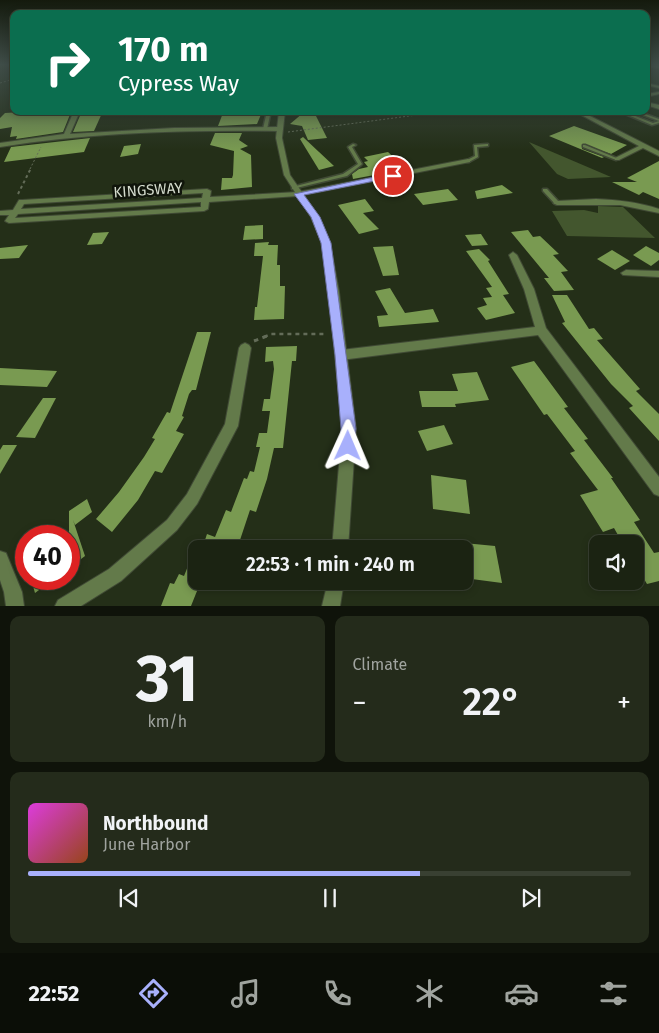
<!DOCTYPE html>
<html lang="en">
<head>
<meta charset="utf-8">
<style>
  body { margin:0; font-family:"Fira Sans",sans-serif; background:#242b1b; color:#f1f3f6; height:100vh; display:flex; flex-direction:column; font-size:19px; white-space:nowrap }
  * { box-sizing:border-box; margin:0 }
  p { font-size:16px; color:#a0a49f }
  .icon { flex:none; width:28px; height:28px; fill:none; stroke:currentColor; stroke-width:2; stroke-linecap:round; stroke-linejoin:round }
  .map { position:relative; height:606px; overflow:hidden }
  .sheet { display:flex; flex-direction:column; gap:10px; padding:10px; background:#0f130a; flex:1 }
  .sheet>* { flex:none }
  .banner { position:absolute; left:10px; top:10px; width:640px; height:105px; border-radius:10px; box-shadow:0 2px 8px #0003,0 0 0 1px #394032; background:#0b6e4f; color:#fff; overflow:hidden }
  .fabs { position:absolute; left:589px; top:535px; display:grid; gap:10px }
  .fabs a { display:grid; place-items:center; width:55px; height:55px; border-radius:10px; background:#1b2312; box-shadow:0 2px 8px #0003,0 0 0 1px #394032; font-size:25px }
  .speed { position:absolute; left:15px; top:525px; display:flex; gap:10px; font-size:25px; font-weight:700; text-align:center }
  .speed>* { display:grid; place-content:center; width:65px; height:65px; border-radius:50%; background:#1b2312; box-shadow:0 2px 8px #0003,0 0 0 1px #394032; line-height:1 }
  .speed .limit { border:8px solid #d22; background:#fff; color:#111 }
  .pin { position:absolute; display:grid; place-items:center; width:42px; height:42px; color:#fff; margin:-21px; border:2px solid #fff; border-radius:50%; box-shadow:0 1px 5px #0007 }
  .me { position:absolute; width:55px; margin:-28px; rotate:1deg; stroke-linejoin:round; filter:drop-shadow(0 0 4px #0008) }
  .turn { display:flex; align-items:center; gap:18px; height:105px; padding:0 25px; font-size:22px }
  .turn .icon { width:65px; height:65px; stroke-width:2.5 }
  .turn b { display:block; font-size:35px; line-height:42px }
  .big { font-size:38px; font-weight:600; line-height:1.1 }
  .sheet .tile { flex:1; display:flex; flex-direction:column; justify-content:center; gap:8px; min-width:0; padding:0 18px; border-radius:10px; background:#242b1b }
  .sheet .dial { align-items:center; gap:0 }
  .dial b { font-size:65px; line-height:1 }
  .song { display:flex; align-items:center; gap:15px }
  .cover { width:60px; height:60px; border-radius:8px; background:linear-gradient(135deg,hsl(300 70% 55%),hsl(20 70% 35%)) }
  .played { height:5px; border-radius:2px; background:linear-gradient(90deg,#a8b0fc 65%,#394032 65%) }
  .keys { display:flex; justify-content:space-around; direction:ltr }
  .heat { display:flex; justify-content:space-between; align-items:center; font-size:28px; direction:ltr }
  .sheet .tiles { flex:1; display:grid; gap:10px; grid-template-columns:1fr 1fr }
  .tile:last-child { grid-column:span 2 }
  .trip { position:absolute; left:188px; top:540px; width:285px; height:50px; border-radius:10px; background:#1b2312; box-shadow:0 2px 8px #0003,0 0 0 1px #394032; font-weight:600; line-height:50px; text-align:center }
  .dock { display:flex; height:80px; justify-content:space-around; align-items:center; background:#0b0e07; color:#a0a49f }
  .dock .icon { width:35px; height:35px }
  .dock .selected { color:#a8b0fc }
  .dock b { font-size:22px; color:#f1f3f6 }
  .map>svg:first-child { display:block }
  .green { fill:#43562e }
  .building { fill:#799a51 }
  .lines { fill:none; stroke-linecap:round; stroke-linejoin:round }
  .service-casing { stroke:#404a35; stroke-width:3 }
  .minor-casing { stroke:#404a35; stroke-width:2 }
  .tertiary-casing { stroke:#404a35; stroke-width:2 }
  .path-far3 { stroke:#636c58; stroke-width:1; stroke-dasharray:2 2; stroke-linecap:butt }
  .path-far2 { stroke:#636c58; stroke-width:2; stroke-dasharray:3 3; stroke-linecap:butt }
  .path-far1 { stroke:#636c58; stroke-width:2.5; stroke-dasharray:4 4; stroke-linecap:butt }
  .path { stroke:#636c58; stroke-width:3; stroke-dasharray:4.5 4.5; stroke-linecap:butt }
  .service { fill:#637a4a; fill-rule:evenodd }
  .minor { fill:#637a4a; fill-rule:evenodd }
  .tertiary { fill:#637a4a; fill-rule:evenodd }
  .route { fill:#a8b0fc; stroke:#6d72a4 }
  .labels { text-anchor:middle; dominant-baseline:central; stroke-width:5; stroke-linejoin:round; paint-order:stroke }
  .far-street-label { font-size:15px; fill:#d3dacc; stroke:#10150b }
</style>
</head>
<body>
<div class="map">
<svg width="659" height="606" viewBox="0 0 659 606">
  <rect width="100%" height="100%" fill="#242f18"/>
  <g class="green">
    <polygon points="529,142 611,177 568,179 557,174"/>
    <polygon points="598,206 623,207 655,238 567,236 552,211 584,210 598,213"/>
  </g>
  <g class="building">
    <polygon points="39,111 35,116 71,112 63,132 16,139 17,136 10,137 12,127 0,129 0,118 5,113"/>
    <polygon points="82,111 103,111 94,131 73,132"/>
    <polygon points="262,112 257,124 218,126 223,113"/>
    <polygon points="312,112 316,116 327,138 308,140 302,126 290,124 303,113"/>
    <polygon points="574,126 613,140 627,145 611,154 582,144 582,149 604,157 602,158 549,136"/>
    <polygon points="215,133 242,133 239,140 248,146 240,149 251,155 252,187 221,190 222,178 232,178 233,175 234,151 210,145"/>
    <polygon points="303,137 334,166 319,170 300,139"/>
    <polygon points="90,138 84,152 4,162 11,147"/>
    <polygon points="141,144 138,154 120,157 124,146"/>
    <polygon points="388,152 400,163 390,165 396,171 353,179 352,174 359,169 368,167 364,162 368,161 364,157"/>
    <polygon points="659,161 659,199 643,192 639,195 612,182 637,182 627,178"/>
    <polygon points="502,185 513,193 477,199 475,191"/>
    <polygon points="448,189 458,200 423,205 414,194"/>
    <polygon points="365,199 374,211 363,213 379,229 359,234 338,205"/>
    <polygon points="263,225 263,239 243,240 245,226"/>
    <polygon points="528,230 533,237 540,236 559,254 553,255 568,271 561,272 574,290 554,291 544,278 549,278 511,232"/>
    <polygon points="109,232 102,244 87,245 93,233"/>
    <polygon points="481,234 488,245 472,246 465,235"/>
    <polygon points="269,242 268,245 278,245 277,265 280,265 280,286 285,286 284,319 254,320 255,307 257,307 263,256 254,256 255,243"/>
    <polygon points="28,245 19,258 0,259 0,248"/>
    <polygon points="393,246 399,275 383,276 373,247"/>
    <polygon points="646,246 659,253 659,260 651,266 633,255"/>
    <polygon points="479,249 490,260 488,261 509,294 503,295 515,313 486,320 477,308 487,305 483,298 492,297 486,288 492,287 466,251"/>
    <polygon points="612,250 630,261 615,270 597,259"/>
    <polygon points="390,288 405,313 433,309 439,322 379,327 377,316 388,315 375,291"/>
    <polygon points="552,295 567,295 589,329 594,328 603,339 597,340 640,389 636,391 659,414 659,441 629,408 633,406 611,384 562,323 565,322"/>
    <polygon points="197,332 211,332 196,390 192,390 189,394 182,416 184,417 176,431 184,434 162,473 155,471 138,500 112,532 96,519 119,492 144,457 155,439 152,438 167,412 170,413"/>
    <polygon points="297,346 296,361 292,361 283,448 274,448 267,479 256,512 250,510 237,549 202,549 207,534 215,537 226,510 231,512 244,478 247,479 250,471 254,472 260,447 256,447 259,433 267,433 270,411 262,411 264,399 270,399 274,369 273,361 265,362 266,347"/>
    <polygon points="534,361 568,407 564,408 588,439 584,440 613,478 611,478 640,520 634,522 654,553 659,552 659,581 647,584 635,564 635,544 623,544 614,528 603,532 580,495 598,490 570,453 575,451 547,414 544,415 511,367"/>
    <polygon points="0,368 57,371 47,387 0,385"/>
    <polygon points="477,372 489,400 455,404 456,407 422,407 419,391 458,391 452,374"/>
    <polygon points="43,398 56,398 35,438 16,437"/>
    <polygon points="444,425 453,444 427,451 418,431"/>
    <polygon points="3,445 17,445 0,474 0,450"/>
    <polygon points="431,475 466,480 470,514 433,509"/>
    <polygon points="87,499 92,512 75,525 73,520 85,556 69,568 69,511"/>
    <polygon points="464,543 495,546 502,583 464,578"/>
    <polygon points="196,546 196,581 201,581 191,606 161,606 170,583 174,584 179,574 184,576"/>
    <polygon points="31,579 54,579 35,593"/>
  </g>
  <g class="lines">
    <defs>
      <g id="service">
        <polygon points="267,111 271,111 267,129 265,130 263,129"/>
        <polygon points="618,111 623,111 653,123 659,121 632,111 637,111 659,119 659,123 652,125"/>
        <polygon points="353,144 356,145 352,147 362,164 361,165 347,176 292,189 292,187 343,174 358,164 348,147"/>
        <polygon points="487,144 488,144 488,146 477,147 478,157 469,162 467,162 467,160 475,156 474,145"/>
        <polygon points="583,145 585,145 619,159 616,160 583,147"/>
        <polygon points="543,189 547,189 559,202 559,204 555,204 543,191"/>
      </g>
      <g id="minor">
        <polygon points="646,65 659,66 659,68 646,66"/>
        <polygon points="646,83 659,86 659,88 646,85"/>
        <polygon points="659,92 659,94 646,97 646,94"/>
        <polygon points="646,102 659,105 659,109 646,105"/>
        <path d="M74,111H80L70,134L174,128L279,127L282,129L279,131C185,130 93,132 0,147V143L64,134Z"/>
        <polygon points="314,111 322,111 316,114"/>
        <polygon points="504,111 483,115 480,113 484,111"/>
        <polygon points="574,111 581,111 586,114 596,111 604,111 590,116 659,151 659,156 643,148 619,160 615,160 615,158 639,146"/>
        <path d="M468,159L470,160V162L298,196L209,202L208,209L204,211L9,223L5,221L9,215H0V211L13,210L19,200H22L207,189L211,191L210,197L298,192ZM203,193L202,198L21,209L24,204ZM201,202V207L15,218L18,214Z"/>
        <path d="M596,199C618,200 638,202 659,209V213L620,205H557L553,203L557,201Z"/>
        <polygon points="513,252 517,255 534,289 546,328 659,477 659,496 654,494 538,335 341,360 337,358 335,355 337,352 341,350 535,327 524,289 509,255"/>
        <polygon points="626,270 659,271 659,277 623,275 621,273"/>
        <polygon points="245,343 249,345 251,348 238,426 197,504 177,530 121,581 81,606 55,606 58,600 109,569 167,520 187,494 225,424 239,348 241,345"/>
        <polygon points="0,551 6,553 22,592 24,606 6,606 4,592 0,580"/>
      </g>
      <g id="tertiary">
        <polygon points="279,111 285,111 282,138 290,175 319,217 330,243 339,292 356,429 348,549 332,549 342,429 329,292 322,243 311,217 284,175 276,138"/>
        <polygon points="328,581 344,581 340,606 322,606"/>
      </g>
    </defs>
    <use href="#service" class="service-casing"/>
    <use href="#minor" class="minor-casing"/>
    <use href="#tertiary" class="tertiary-casing"/>
    <g class="path-far3">
      <polyline points="0,83 14,79"/>
      <polyline points="288,132 447,111"/>
      <polyline points="30,169 41,147"/>
    </g>
    <polyline class="path-far2" points="18,194 31,168"/>
    <polyline class="path-far1" points="264,337 271,334 327,334"/>
    <polyline class="path" points="254,341 267,336"/>
    <use href="#service" class="service"/>
    <use href="#minor" class="minor"/>
    <use href="#tertiary" class="tertiary"/>
  </g>
  <linearGradient id="sky" x2="0" y2="1"><stop stop-color="#141a0d"/><stop offset="0.43" stop-color="#3f4d48"/><stop offset="1" stop-color="#3f4d48" stop-opacity="0"/></linearGradient>
  <rect width="659" height="150" fill="url(#sky)"/>
  <polygon class="route" points="393,173 397,176 395,177 304,195 320,217 331,243 356,429 353,452 348,454 342,452 340,446 341,429 335,355 321,243 311,217 294,194"/>
  <g class="labels">
    <g class="far-street-label">
      <text transform="translate(148 190) rotate(-4)">KINGSWAY</text>
    </g>
  </g>
</svg>
<div class="fabs">
<a><svg class="icon" aria-label="sound" viewBox="0 0 24 24"><path d="M4 9h4l5-4v14l-5-4H4zM17 9q2 3 0 6"/></svg></a>
</div>
<div class="speed"><div class="limit">40</div></div>
<div class="pin" style="left:393px;top:176px;background:#d93025"><svg class="icon" aria-label="arrive" viewBox="0 0 24 24"><path d="M6 21V4h12l-3 4 3 4H6"/></svg></div>
<svg class="me" style="left:348px;top:446px" viewBox="-20 -20 40 40"><path d="M0-17L14 15 0 8-14 15z" fill="#a8b0fc" stroke="#fff" stroke-width="4"/></svg>
<div class="trip">22:53 · 1 min · 240 m</div>
<div class="banner">
<div class="turn"><svg class="icon" aria-label="right" viewBox="0 0 24 24"><path d="M7 20v-9h11M14 6l5 5-5 5"/></svg><div><b>170 m</b>Cypress Way</div></div>
</div>
</div>
<section class="sheet">
<div class="tiles">
<div class="tile dial"><b>31</b><p>km/h</p></div>
<div class="tile"><p>Climate</p>
<div class="heat"><a>−</a><b class="big">22°</b><a>+</a></div>
</div>
<div class="tile">
<div class="song"><i class="cover"></i><div><b>Northbound</b><p>June Harbor</p></div></div>
<div class="played"></div>
<div class="keys"><svg class="icon" aria-label="previous" viewBox="0 0 24 24"><path d="M18 5L8 12l10 7zM5 5v14"/></svg><svg class="icon" aria-label="pause" viewBox="0 0 24 24"><path d="M8 5v14M16 5v14"/></svg><svg class="icon" aria-label="next" viewBox="0 0 24 24"><path d="M6 5l10 7-10 7zM19 5v14"/></svg></div>
</div>
</div>
</section>
<nav class="dock">
<b>22:52</b>
<svg class="icon selected" aria-label="directions" viewBox="0 0 24 24"><path d="M12 3l9 9-9 9-9-9zM9 14v-3h6M13 9l2 2-2 2"/></svg>
<svg class="icon" aria-label="music" viewBox="0 0 24 24"><path d="M9 18V5l10-2v13"/><circle cx="6" cy="18" r="3"/><circle cx="16" cy="16" r="3"/></svg>
<svg class="icon" aria-label="phone" viewBox="0 0 24 24"><path d="M5 4h4l2 5-3 2q2 4 5 5l2-3 5 2v4C11 20 4 13 5 4z"/></svg>
<svg class="icon" aria-label="climate" viewBox="0 0 24 24"><path d="M12 3v18M4 7l16 10M4 17L20 7"/></svg>
<svg class="icon" aria-label="car" viewBox="0 0 24 24"><path d="M5 17H2v-5l4-1 3-4h7l3 4 3 1v5h-3M9 17h6M6 11h13"/><circle cx="7" cy="17" r="2"/><circle cx="17" cy="17" r="2"/></svg>
<svg class="icon" aria-label="filters" viewBox="0 0 24 24"><path d="M4 7h16M4 17h16"/><circle cx="9" cy="7" r="2"/><circle cx="15" cy="17" r="2"/></svg>
</nav>
</body>
</html>
